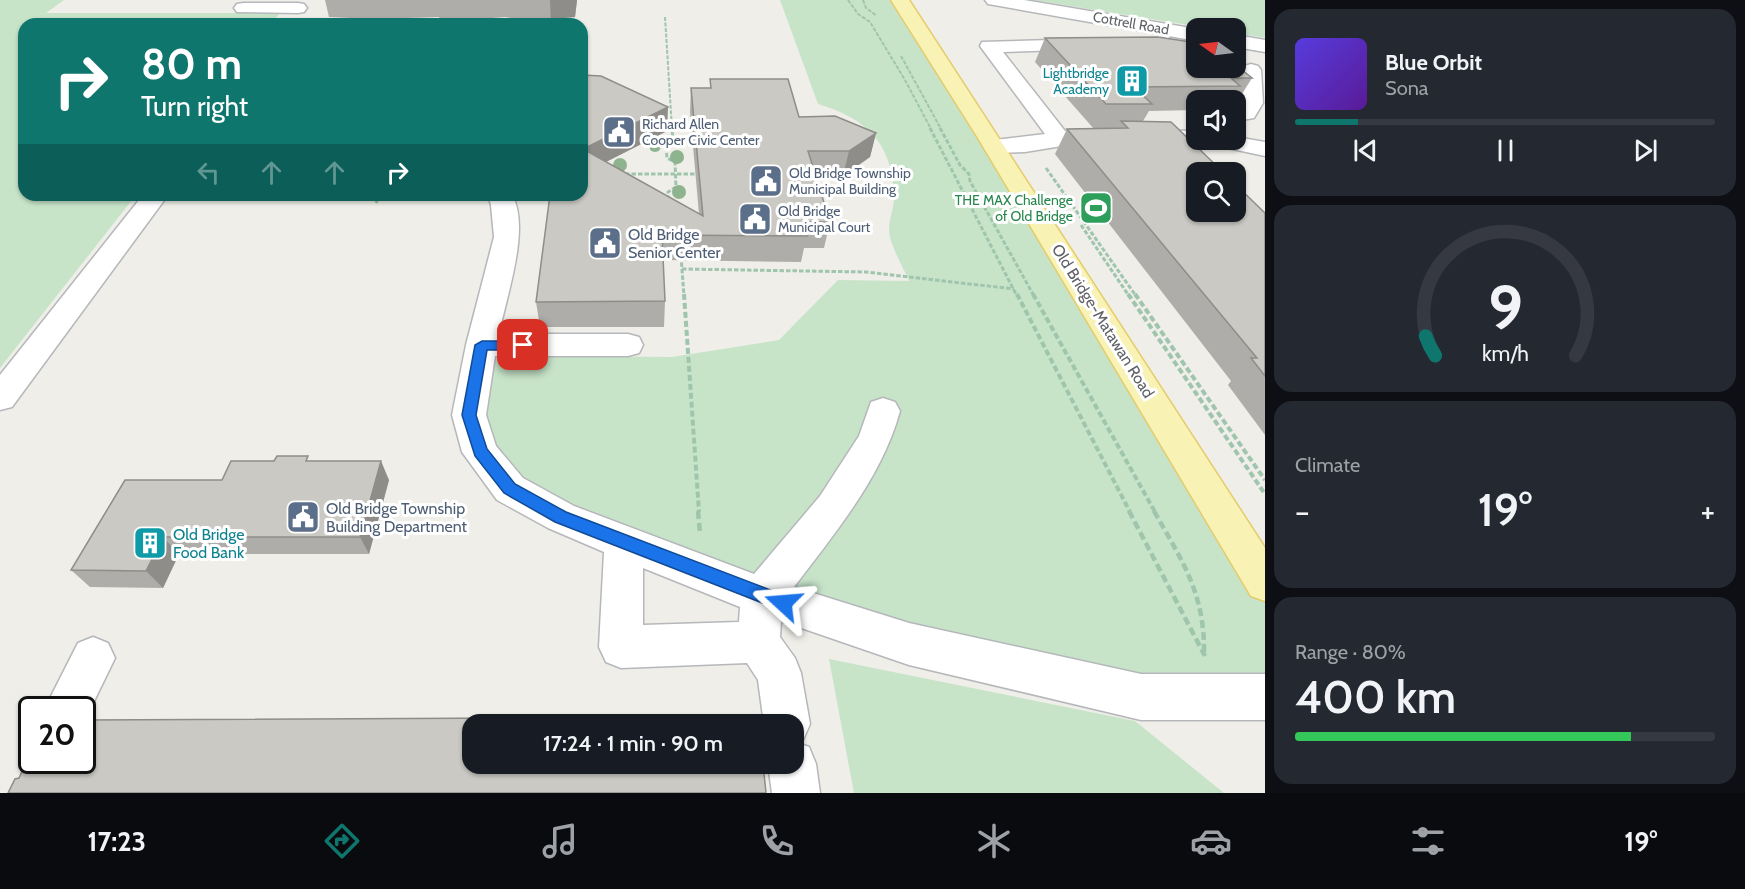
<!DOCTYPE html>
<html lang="en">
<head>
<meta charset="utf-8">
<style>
  body { margin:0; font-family:Cabin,sans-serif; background:#242831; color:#f1f3f6; height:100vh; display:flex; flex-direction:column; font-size:22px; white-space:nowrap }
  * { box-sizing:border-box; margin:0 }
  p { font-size:20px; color:#9ea1a6 }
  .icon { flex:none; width:33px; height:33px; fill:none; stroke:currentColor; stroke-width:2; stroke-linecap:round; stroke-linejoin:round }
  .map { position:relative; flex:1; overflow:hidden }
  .details { display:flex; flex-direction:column; gap:9px; padding:9px; background:#0d0f14; width:480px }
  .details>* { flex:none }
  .hud { position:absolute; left:18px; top:18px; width:570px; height:183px; border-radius:18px; box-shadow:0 2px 4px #0004; background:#0f766e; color:#fff; overflow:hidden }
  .needle { width:39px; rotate:284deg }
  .fabs { position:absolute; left:1186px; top:18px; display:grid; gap:12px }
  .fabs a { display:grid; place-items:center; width:60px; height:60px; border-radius:12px; background:#171b24; box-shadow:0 2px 4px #0004; font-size:30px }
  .speed { position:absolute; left:18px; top:696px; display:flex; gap:12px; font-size:30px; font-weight:700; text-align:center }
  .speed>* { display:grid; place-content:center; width:78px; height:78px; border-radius:50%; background:#171b24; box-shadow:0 2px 4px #0004; line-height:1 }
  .speed .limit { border:3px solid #111; border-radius:9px; background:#fff; color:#111 }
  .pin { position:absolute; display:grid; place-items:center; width:51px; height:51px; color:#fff; margin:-26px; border-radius:12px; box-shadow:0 3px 9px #0006 }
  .me { position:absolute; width:66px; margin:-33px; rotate:289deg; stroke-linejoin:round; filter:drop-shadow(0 0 4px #0008) }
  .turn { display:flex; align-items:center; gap:21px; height:126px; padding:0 24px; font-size:27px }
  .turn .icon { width:78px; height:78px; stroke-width:2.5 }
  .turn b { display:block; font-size:42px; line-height:51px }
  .lanes { display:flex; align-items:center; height:57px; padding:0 24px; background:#0003; justify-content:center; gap:30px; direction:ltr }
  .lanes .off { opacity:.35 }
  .big { font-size:45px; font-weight:600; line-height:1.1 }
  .details .widget { flex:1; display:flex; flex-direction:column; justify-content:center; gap:9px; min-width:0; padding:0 21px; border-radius:18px; background:#242831 }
  .details .dial { align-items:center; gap:0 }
  .dial svg { height:156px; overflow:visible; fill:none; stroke:#363941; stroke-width:7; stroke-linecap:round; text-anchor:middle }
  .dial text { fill:#f1f3f6; stroke:none }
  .song { display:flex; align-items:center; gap:18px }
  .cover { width:72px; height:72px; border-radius:9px; background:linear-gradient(135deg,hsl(250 70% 55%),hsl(270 70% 35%)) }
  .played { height:6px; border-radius:3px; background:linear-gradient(90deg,#0f766e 15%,#363941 15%) }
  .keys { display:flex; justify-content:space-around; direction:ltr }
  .heat { display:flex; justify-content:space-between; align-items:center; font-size:33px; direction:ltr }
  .charge { height:9px; border-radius:4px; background:linear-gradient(90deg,#34c759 80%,#363941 0) }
  .trip { position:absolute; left:462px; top:714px; width:342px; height:60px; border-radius:18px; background:#171b24; box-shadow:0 2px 4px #0004; font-weight:600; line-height:60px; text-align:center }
  .menu { display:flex; height:96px; justify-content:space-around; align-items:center; background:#090b0e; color:#9ea1a6 }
  .menu .icon { width:42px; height:42px }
  .menu .current { color:#0f766e }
  .menu b { font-size:27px; color:#f1f3f6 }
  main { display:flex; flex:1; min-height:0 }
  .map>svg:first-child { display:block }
  .green { fill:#c7e4c9 }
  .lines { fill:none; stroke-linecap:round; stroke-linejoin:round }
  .minor-casing { stroke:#b5b7bb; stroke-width:3 }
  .major-casing { stroke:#e5cc6b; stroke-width:3 }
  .path-far3 { stroke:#a0c5ad; stroke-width:2; stroke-dasharray:4 1.5; stroke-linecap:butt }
  .path-far2 { stroke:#a0c5ad; stroke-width:3; stroke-dasharray:4.5 2; stroke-linecap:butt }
  .path-far1 { stroke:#a0c5ad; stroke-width:4; stroke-dasharray:6 3; stroke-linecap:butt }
  .path { stroke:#a0c5ad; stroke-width:4.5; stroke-dasharray:8 4; stroke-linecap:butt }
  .minor { fill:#fff; fill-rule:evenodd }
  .major { fill:#f8f2b4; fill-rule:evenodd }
  .tree { fill:#8eb48f }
  .wall { fill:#afada9 }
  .shaded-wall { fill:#8e8d89 }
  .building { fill:#cbc9c4; stroke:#8e8d89; stroke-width:1.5 }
  .route { fill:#1a73e8; stroke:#114b97; stroke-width:1.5 }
  .labels { text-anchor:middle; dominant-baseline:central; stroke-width:6; stroke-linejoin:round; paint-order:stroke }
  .far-street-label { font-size:14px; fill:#5f6266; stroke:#fff }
  .far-culture-label { font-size:14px; fill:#0d838f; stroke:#fff; text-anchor:end }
  .far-service-label { font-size:14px; fill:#4e5e75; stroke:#fff; text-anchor:start }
  .far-leisure-label { font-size:14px; fill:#27864d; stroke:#fff; text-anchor:end }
  .service-label { font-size:16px; fill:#4e5e75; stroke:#fff; text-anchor:start }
  .street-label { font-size:16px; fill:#5f6266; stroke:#fff }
  .culture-label { font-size:16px; fill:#0d838f; stroke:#fff; text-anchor:start }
</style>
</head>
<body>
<main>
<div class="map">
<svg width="1265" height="793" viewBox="0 0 1265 793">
  <rect width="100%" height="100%" fill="#efeee8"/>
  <g class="green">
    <polygon points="0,0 64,0 46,13 280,13 271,24 24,24 24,195 136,195 0,368"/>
    <path d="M780,0H900L1265,583V697H1141L624,543L480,452L479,359L541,356L672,357L779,340L838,280L909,281C904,269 889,243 889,230C889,218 895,206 894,194C892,142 865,118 818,104Z"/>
    <polygon points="1033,0 1265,0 1265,38 1236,33 1236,28 1207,28"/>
    <polygon points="829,659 1135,721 1224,793 854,793"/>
  </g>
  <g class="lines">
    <defs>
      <g id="minor">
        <polygon points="985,0 1024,0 1197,29 1197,41 994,5 988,4"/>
        <polygon points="243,3 298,3 304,4 307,8 304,12 298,13 237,12 234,8 237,4"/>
        <polygon points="1236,35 1265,40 1265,52 1236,47"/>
        <polygon points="1086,39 1093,41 1095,45 1093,49 1003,52 1065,131 1086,132 1089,137 1086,142 1025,152 994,153 986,151 983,146 986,141 1045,134 980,46 982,42"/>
        <polygon points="1251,64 1258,66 1261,70 1263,103 1254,118 1236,121 1236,107 1241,103 1241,70 1244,66"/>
        <polygon points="1142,130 1197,131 1197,140 1236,140 1236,137 1265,142 1265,156 1204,143 1142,144 1134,142 1131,137 1134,132"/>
        <polygon points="143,195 168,195 12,407 0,410 0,375"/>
        <path d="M488,195H512C531,228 506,297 499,334H628L639,337L643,345L639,353L628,356H495L486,415L496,446L523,478L574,506L754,574L820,496L859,436L871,402L883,398L895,402L900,411C882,477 835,533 794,587L909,623L1141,674H1265V720H1141L909,665L781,621L780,637L795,658L801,673L810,724L803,740L798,743L809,747L816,764L820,793H772L768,764H794V724H764L758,680L747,663L621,668L606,662L599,647L604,552L548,528L497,500L462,452L452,415L466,345L494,237L491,205ZM643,568L740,607L739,622L643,625Z"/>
        <polygon points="93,637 108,643 115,658 82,726 82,710 44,710 78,643"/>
      </g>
      <polygon id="major" points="891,0 909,0 1265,548 1265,601 1251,596 978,138"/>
    </defs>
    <use href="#minor" class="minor-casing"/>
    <use href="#major" class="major-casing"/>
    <g class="path-far3">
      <polyline points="848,0 858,14 870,22 905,80 931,129"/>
      <polyline points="863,0 866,8 877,16"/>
      <polyline points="665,17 672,129"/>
      <polyline points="901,56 941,129"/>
    </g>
    <g class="path-far2">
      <polyline points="930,128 1017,296"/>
      <polyline points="940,128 960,165 969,174 970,181 1034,296"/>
      <polyline points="1046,168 1136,296"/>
      <polyline points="625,174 698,174"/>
      <polyline points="668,200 668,192 676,187 675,162 667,158 666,146 673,142 672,128"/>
      <polyline points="376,203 380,195"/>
      <polyline points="1081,225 1129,296"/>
      <polyline points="681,256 684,296"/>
      <polyline points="682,269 866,272 1014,289"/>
    </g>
    <g class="path-far1">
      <polyline points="684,294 699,512"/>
      <polyline points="1017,294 1130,512"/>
      <polyline points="1033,294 1155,512"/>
      <polyline points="1128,294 1265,494"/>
      <polyline points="1135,294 1265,480"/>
    </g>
    <g class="path">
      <polyline points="698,511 700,533"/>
      <polyline points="1129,511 1205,656"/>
      <path d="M1154,511C1182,561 1205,593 1204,654"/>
    </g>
    <use href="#minor" class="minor"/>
    <use href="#major" class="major"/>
  </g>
  <g class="tree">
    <circle cx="655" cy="146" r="6"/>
    <circle cx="677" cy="157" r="7"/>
    <circle cx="620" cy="165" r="7"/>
    <circle cx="679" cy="192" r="7"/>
  </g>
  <g class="wall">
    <polygon points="325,0 577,0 575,17 552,19 551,24 505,17 440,22 439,17 373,19 329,17"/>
    <polygon points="1045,38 1252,78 1237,102 1236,100 1197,100 1197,110 1149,111 1143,121 1265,213 1265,435 1228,385 1231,381 1055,154 1067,129 1094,129 1035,62"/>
    <polygon points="582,75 667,131 606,162 699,214 690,112 691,88 710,88 710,79 799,117 876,133 870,157 843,176 816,176 830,222 824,248 804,248 801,262 663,260 665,301 664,327 540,327 536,302"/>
    <polygon points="311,461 389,480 369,554 179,554 163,588 90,587 71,570 222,480"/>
  </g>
  <g class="shaded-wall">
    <polygon points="550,0 577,0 575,17 552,19 551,24"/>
    <polygon points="668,107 667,131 584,173 583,149"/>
    <polygon points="876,133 870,157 843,176 849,151"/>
    <polygon points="381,461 389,480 369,554 360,537"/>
    <polygon points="163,537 179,554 163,588 146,571"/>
  </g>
  <g class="building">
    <polygon points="1158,37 1197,43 1197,68 1236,68 1236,65 1252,78 1231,78 1240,86 1134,87 1152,104 1106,104 1045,38"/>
    <polygon points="582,75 601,76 668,107 583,149 703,216 691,88 711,88 710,79 788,79 799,117 835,116 876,133 849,151 808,151 830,222 803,222 807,236 662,235 665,301 536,302 550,195 582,195"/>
    <polygon points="1121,121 1171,122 1223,172 1197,172 1197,212 1236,212 1236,185 1265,213 1265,376 1251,358 1257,358 1067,129 1128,128"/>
    <polygon points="277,456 308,456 306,461 381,461 360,537 163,537 146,571 71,570 125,480 222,480 231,461 274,461"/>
    <polygon points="759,717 759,724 472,724 472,764 763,764 766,793 8,793 15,779 19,778 32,750 32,760 82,760 82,720"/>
  </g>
  <polygon class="route" points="482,341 523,341 530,345 523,350 487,350 476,415 487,449 515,484 566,512 789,597 792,603 789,608 783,611 555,522 504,493 475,456 462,415 475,345"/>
  <defs>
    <symbol id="building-square" viewBox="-11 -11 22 22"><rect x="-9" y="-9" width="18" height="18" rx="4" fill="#0f9aa8" stroke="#fff"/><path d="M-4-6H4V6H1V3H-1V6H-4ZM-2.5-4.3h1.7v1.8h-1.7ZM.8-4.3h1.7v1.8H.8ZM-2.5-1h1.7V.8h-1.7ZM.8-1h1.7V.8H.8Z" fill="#fff"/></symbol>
    <symbol id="civic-square" viewBox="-11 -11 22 22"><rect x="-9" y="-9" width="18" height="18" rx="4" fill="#5c6f8a" stroke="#fff"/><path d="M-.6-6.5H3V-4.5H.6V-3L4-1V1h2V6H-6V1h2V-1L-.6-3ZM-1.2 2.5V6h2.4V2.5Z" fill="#fff"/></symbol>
    <symbol id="stadium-square" viewBox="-11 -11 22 22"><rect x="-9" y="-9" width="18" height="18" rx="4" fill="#2e9e5b" stroke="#fff"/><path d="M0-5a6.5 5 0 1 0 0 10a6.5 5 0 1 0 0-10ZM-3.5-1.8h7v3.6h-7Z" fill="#fff"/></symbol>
  </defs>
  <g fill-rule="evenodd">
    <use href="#building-square" x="1113" y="62" width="38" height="38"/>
    <use href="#civic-square" x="600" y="113" width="38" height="38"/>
    <use href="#civic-square" x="747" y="162" width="38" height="38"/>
    <use href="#stadium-square" x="1077" y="189" width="38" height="38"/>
    <use href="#civic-square" x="736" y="200" width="38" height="38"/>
    <use href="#civic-square" x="586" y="224" width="38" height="38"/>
    <use href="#civic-square" x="284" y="498" width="38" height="38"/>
    <use href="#building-square" x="131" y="524" width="38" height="38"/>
  </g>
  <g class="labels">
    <g class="far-street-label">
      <text transform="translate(1131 23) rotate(10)">Cottrell Road</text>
    </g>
    <g class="far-culture-label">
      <text x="1109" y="73">Lightbridge<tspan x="1109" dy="16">Academy</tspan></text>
    </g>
    <g class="far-service-label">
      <text x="642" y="124">Richard Allen<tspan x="642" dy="16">Cooper Civic Center</tspan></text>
      <text x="789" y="173">Old Bridge Township<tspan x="789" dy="16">Municipal Building</tspan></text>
      <text x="778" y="211">Old Bridge<tspan x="778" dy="16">Municipal Court</tspan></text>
    </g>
    <g class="far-leisure-label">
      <text x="1073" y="200">THE MAX Challenge<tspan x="1073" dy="16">of Old Bridge</tspan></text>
    </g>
    <g class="service-label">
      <text x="628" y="234">Old Bridge<tspan x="628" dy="18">Senior Center</tspan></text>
      <text x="326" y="508">Old Bridge Township<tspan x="326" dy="18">Building Department</tspan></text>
    </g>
    <g class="street-label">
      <text transform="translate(1103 321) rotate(58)">Old Bridge-Matawan Road</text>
    </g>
    <g class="culture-label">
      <text x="173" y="534">Old Bridge<tspan x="173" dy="18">Food Bank</tspan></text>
    </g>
  </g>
</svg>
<div class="fabs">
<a><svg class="needle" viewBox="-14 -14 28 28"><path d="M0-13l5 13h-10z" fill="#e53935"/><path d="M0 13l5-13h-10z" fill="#9ea1a6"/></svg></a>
<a><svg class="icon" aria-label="sound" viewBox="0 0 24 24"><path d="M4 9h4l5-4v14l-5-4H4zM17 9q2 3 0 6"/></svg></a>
<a><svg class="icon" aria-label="search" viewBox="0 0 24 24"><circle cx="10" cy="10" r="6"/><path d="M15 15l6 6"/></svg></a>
</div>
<div class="speed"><div class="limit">20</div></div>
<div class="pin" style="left:523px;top:345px;background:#d93025"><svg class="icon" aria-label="arrive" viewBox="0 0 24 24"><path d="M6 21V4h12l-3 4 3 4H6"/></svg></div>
<svg class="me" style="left:783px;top:603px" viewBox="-20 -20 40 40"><path d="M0-17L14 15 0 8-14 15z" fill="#1a73e8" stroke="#fff" stroke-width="4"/></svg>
<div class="trip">17:24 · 1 min · 90 m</div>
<div class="hud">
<div class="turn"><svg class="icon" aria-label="right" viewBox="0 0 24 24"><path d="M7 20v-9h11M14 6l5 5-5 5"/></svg><div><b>80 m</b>Turn right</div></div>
<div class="lanes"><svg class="icon off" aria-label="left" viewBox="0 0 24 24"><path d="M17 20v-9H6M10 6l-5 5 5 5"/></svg><svg class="icon off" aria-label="ahead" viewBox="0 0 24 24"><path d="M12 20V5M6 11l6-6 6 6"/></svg><svg class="icon off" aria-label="ahead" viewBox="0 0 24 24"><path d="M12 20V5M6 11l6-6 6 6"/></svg><svg class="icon" aria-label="right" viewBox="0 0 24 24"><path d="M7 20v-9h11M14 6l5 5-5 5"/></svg></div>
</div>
</div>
<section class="details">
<div class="widget">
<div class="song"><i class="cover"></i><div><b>Blue Orbit</b><p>Sona</p></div></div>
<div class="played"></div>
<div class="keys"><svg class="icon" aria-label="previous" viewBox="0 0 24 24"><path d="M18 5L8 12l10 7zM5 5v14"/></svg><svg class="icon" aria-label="pause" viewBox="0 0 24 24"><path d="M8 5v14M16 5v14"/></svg><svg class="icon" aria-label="next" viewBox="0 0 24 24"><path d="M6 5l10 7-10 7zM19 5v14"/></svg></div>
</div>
<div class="widget dial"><svg viewBox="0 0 100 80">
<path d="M14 69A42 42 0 1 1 86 69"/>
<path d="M14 69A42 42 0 0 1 9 59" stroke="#0f766e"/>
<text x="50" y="56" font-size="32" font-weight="700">9</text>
<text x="50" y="72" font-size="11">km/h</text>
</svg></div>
<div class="widget"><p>Climate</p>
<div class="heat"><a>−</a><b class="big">19°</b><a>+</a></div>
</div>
<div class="widget"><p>Range · 80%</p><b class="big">400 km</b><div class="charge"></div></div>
</section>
</main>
<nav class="menu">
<b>17:23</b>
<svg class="icon current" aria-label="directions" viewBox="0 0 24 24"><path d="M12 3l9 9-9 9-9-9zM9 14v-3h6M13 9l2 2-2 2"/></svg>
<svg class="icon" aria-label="music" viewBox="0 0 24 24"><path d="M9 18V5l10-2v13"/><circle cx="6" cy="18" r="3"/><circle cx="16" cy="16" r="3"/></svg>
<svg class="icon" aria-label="phone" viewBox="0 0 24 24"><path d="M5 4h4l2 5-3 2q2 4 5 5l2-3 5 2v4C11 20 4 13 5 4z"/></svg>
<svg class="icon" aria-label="climate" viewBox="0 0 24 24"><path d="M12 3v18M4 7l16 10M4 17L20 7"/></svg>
<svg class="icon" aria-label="car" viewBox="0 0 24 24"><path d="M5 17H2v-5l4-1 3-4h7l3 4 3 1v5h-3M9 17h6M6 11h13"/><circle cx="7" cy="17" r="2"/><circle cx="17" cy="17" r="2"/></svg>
<svg class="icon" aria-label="filters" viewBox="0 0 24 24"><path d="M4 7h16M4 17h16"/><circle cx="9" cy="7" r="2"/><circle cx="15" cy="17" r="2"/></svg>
<b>19°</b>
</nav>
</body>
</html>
